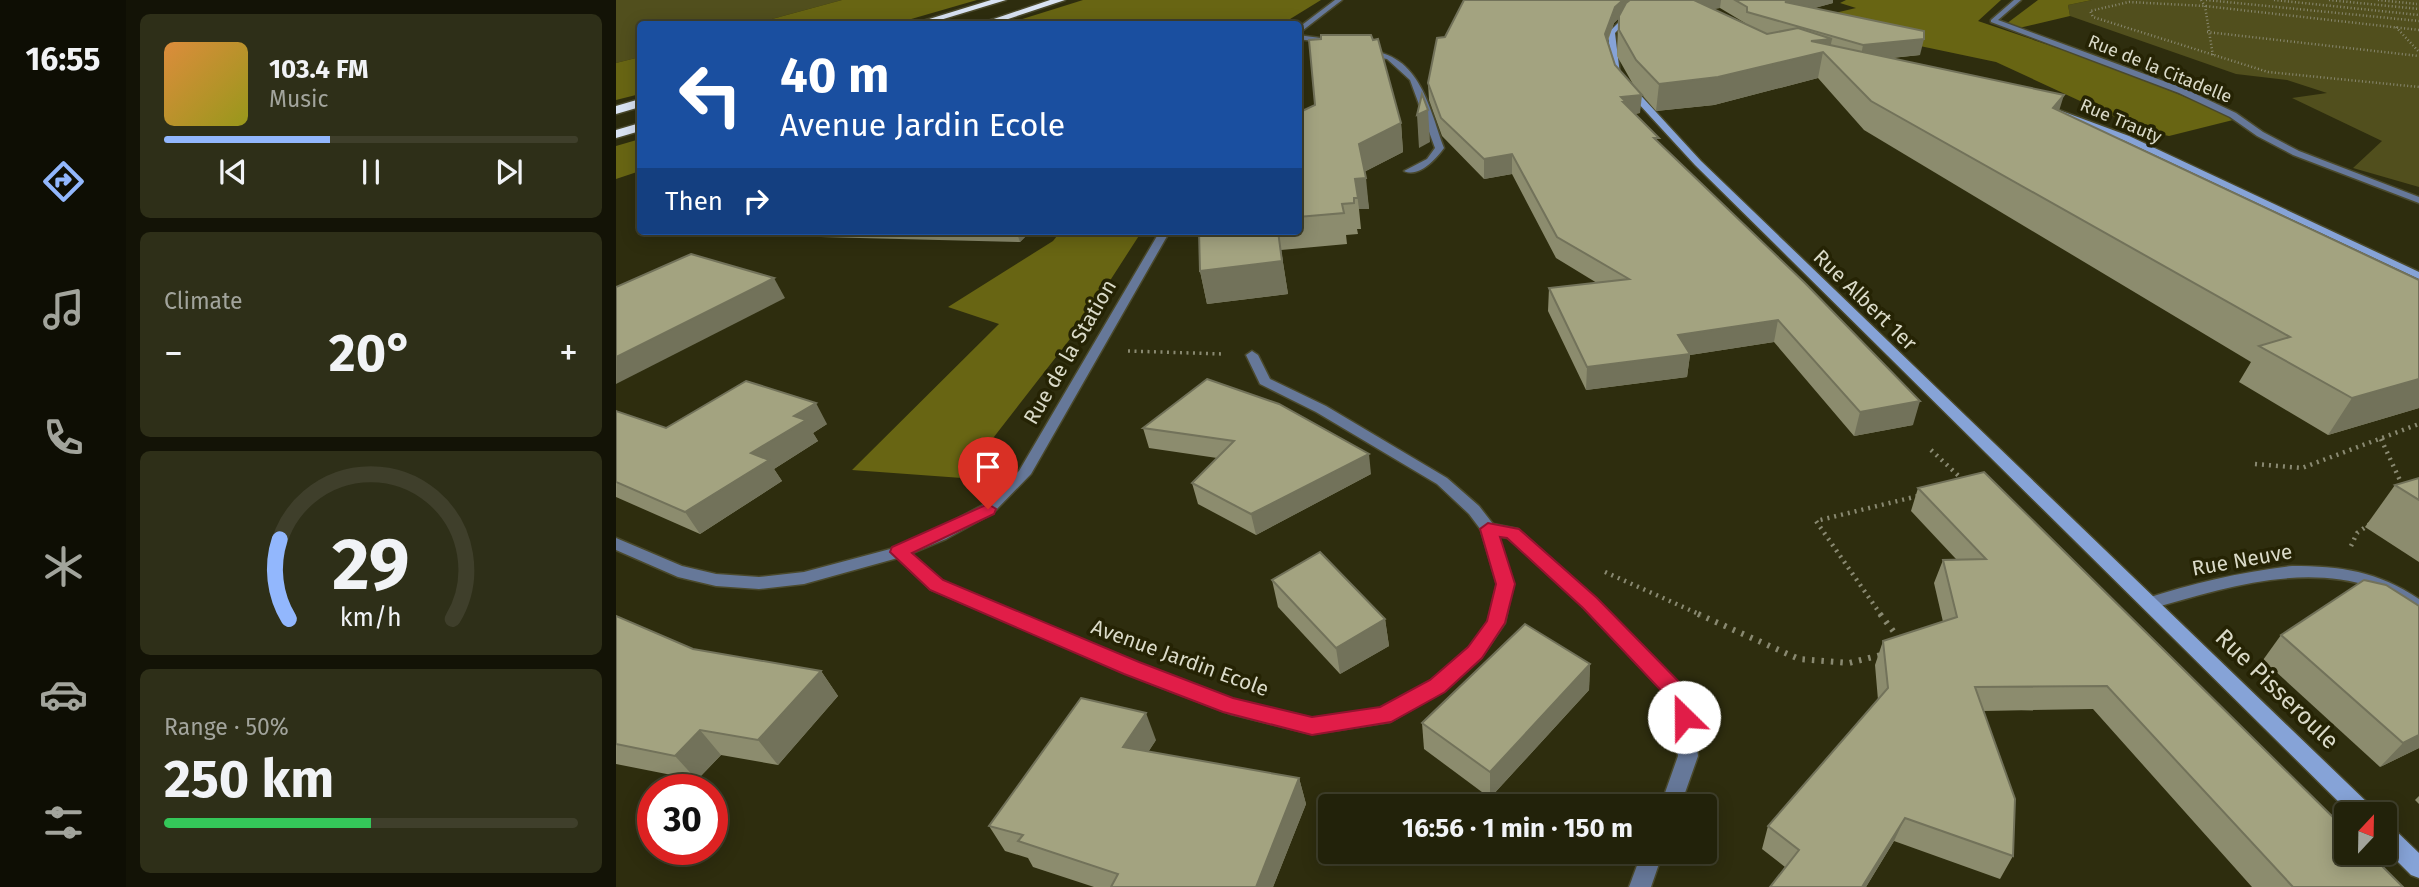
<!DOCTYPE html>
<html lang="en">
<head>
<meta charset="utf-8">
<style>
  body { margin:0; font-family:"Fira Sans",sans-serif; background:#2e2f18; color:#f1f3f6; height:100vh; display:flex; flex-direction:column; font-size:26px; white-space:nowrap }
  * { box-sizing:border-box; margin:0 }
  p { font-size:23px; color:#a2a49c }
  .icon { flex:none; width:38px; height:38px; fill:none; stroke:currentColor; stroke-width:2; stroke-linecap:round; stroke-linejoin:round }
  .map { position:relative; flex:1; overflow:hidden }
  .sheet { display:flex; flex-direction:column; gap:14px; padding:14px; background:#131306; width:490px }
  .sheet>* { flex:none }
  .banner { position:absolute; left:21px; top:21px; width:665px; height:214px; border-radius:7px; box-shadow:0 4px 18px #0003,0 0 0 2px #3f3f2b; background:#1a4fa0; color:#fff; overflow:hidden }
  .needle { width:46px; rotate:22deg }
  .buttons { position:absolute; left:1718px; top:802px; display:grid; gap:14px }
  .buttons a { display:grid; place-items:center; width:63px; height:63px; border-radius:7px; background:#22220a; box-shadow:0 4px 18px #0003,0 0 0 2px #3f3f2b; font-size:35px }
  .speed { position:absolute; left:21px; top:774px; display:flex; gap:14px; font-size:35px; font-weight:700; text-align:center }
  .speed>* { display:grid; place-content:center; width:91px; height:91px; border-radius:50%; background:#22220a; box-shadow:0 4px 18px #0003,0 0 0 2px #3f3f2b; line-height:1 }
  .speed .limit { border:10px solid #d22; background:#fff; color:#111 }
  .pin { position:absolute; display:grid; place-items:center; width:60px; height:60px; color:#fff; margin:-72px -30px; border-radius:50% 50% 50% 0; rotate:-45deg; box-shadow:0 0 7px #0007 }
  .pin .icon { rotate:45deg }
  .me { position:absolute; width:77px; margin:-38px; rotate:337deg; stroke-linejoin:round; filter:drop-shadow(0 0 5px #0008) }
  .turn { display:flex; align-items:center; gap:24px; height:147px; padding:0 28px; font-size:32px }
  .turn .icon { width:91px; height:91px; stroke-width:2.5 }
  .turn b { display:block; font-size:49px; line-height:60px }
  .then { display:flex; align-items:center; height:66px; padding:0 28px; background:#0003; gap:14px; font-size:26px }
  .big { font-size:52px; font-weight:700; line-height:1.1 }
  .sheet .widget { flex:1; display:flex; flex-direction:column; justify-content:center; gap:10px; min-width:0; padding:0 24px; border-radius:10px; background:#2e2f18 }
  .sheet .dial { align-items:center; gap:0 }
  .dial svg { height:182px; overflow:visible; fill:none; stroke:#3f3f2b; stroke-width:7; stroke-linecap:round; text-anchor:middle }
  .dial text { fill:#f1f3f6; stroke:none }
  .song { display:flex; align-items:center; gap:21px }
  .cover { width:84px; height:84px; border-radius:10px; background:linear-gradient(135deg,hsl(30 70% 55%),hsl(60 70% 35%)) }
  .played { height:7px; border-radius:4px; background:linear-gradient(90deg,#92b7fd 40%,#3f3f2b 40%) }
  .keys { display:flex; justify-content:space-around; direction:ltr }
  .heat { display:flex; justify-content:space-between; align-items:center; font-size:38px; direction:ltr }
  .charge { height:10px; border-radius:5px; background:linear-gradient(90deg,#34c759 50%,#3f3f2b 0) }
  .trip { position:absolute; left:702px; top:794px; width:399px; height:70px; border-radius:7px; background:#22220a; box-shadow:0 4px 18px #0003,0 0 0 2px #3f3f2b; font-weight:700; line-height:70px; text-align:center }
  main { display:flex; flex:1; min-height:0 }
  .menu { display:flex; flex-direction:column; width:126px; justify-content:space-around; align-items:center; background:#0e0e04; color:#a2a49c }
  .menu .icon { width:49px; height:49px }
  .menu .selected { color:#92b7fd }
  .menu b { font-size:32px; color:#f1f3f6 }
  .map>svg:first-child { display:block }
  .green { fill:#514f1d }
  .forest { fill:#686513 }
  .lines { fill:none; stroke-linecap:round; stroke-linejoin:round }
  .service-casing { stroke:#4a492c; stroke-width:3 }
  .minor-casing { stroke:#4a492c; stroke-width:3 }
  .tertiary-casing { stroke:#4a492c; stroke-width:3 }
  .secondary-casing { stroke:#4a492c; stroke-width:3 }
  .motorway-casing { stroke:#4a492c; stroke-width:3 }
  .path-far3 { stroke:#898971; stroke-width:2.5; stroke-dasharray:1 2.5; stroke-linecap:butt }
  .path-far2 { stroke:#898971; stroke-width:3.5; stroke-dasharray:2 4.5; stroke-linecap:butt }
  .path-far1 { stroke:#898971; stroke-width:4.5; stroke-dasharray:2 5; stroke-linecap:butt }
  .path { stroke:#898971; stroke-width:6; stroke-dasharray:2.5 7; stroke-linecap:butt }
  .service { fill:#667899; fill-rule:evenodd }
  .minor { fill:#667899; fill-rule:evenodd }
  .tertiary { fill:#667899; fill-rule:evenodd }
  .secondary { fill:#86a3d7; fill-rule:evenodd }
  .motorway { fill:#d9e3f3; fill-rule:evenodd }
  .wall { fill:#8c8c6e; fill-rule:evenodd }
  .shaded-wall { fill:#72725a }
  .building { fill:#a3a380; stroke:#72725a; stroke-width:2 }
  .route { fill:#e11d48; stroke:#92132f; stroke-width:2 }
  .labels { text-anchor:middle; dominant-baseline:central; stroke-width:7; stroke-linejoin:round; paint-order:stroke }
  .far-street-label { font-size:18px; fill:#dadac8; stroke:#252304 }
  .street-label { font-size:21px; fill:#dadac8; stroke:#252304 }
  .near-street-label { font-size:24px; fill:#dadac8; stroke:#252304 }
</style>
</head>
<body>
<main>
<nav class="menu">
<b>16:55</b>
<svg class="icon selected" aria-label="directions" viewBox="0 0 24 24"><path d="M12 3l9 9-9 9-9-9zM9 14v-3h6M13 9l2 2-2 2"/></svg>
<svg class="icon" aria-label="music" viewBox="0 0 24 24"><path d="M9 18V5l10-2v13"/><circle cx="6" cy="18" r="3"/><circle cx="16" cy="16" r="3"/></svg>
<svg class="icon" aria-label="phone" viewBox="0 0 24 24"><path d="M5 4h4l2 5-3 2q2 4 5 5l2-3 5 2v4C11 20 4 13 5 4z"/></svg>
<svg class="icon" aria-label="climate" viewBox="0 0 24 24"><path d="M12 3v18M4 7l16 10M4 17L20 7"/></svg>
<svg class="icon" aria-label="car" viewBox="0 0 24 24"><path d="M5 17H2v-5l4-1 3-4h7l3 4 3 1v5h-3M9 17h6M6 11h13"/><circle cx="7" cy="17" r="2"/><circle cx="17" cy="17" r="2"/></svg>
<svg class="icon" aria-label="filters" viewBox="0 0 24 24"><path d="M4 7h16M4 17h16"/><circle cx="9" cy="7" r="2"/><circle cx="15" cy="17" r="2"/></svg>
</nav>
<section class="sheet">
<div class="widget">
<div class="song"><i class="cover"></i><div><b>103.4 FM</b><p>Music</p></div></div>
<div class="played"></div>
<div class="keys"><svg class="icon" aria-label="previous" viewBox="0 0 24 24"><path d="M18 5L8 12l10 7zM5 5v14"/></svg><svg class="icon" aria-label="pause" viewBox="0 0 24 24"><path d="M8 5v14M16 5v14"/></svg><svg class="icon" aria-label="next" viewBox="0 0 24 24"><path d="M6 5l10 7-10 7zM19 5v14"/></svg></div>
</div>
<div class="widget"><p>Climate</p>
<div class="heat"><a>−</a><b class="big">20°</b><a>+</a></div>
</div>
<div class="widget dial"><svg viewBox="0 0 100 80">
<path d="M14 69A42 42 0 1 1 86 69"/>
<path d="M14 69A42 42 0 0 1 10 34" stroke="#92b7fd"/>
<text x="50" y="56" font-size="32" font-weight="700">29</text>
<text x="50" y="72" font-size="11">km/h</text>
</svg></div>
<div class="widget"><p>Range · 50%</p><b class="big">250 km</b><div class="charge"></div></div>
</section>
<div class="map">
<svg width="1803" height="887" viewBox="0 0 1803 887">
  <rect width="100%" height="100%" fill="#2e2d0e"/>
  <g class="green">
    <polygon points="0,0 226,0 138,24 24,24 24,57 0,63"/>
    <polygon points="1476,0 1803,0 1803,187 1737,168 1766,141 1676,98 1711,93 1671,80 1620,74 1454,16 1452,5"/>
  </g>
  <g class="forest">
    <polygon points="226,0 361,0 278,24 138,24"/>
    <polygon points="467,0 705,0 666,24 390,24"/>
    <polygon points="1230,0 1385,0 1362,21 1503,69 1621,119 1553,136 1529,131 1380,62 1185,21 1240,8 1224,3"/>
    <polygon points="1422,0 1476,0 1452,5 1454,16 1403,28 1390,24"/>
    <polygon points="24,57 24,94 0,100 0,63"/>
    <polygon points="24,139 24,171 0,179 0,146"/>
    <polygon points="445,231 526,231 468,321 346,478 236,470 383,324 332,307 437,241"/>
  </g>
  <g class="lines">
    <defs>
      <g id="service">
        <polygon points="682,35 719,40 723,42 719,44 682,39"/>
        <path d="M744,50C803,50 812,104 828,148C820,159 803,178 788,171L811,159L819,148L794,80L771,59L744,54Z"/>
      </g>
      <g id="minor">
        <polygon points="1398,0 1405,0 1382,20 1569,89 1620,113 1647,132 1683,151 1803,197 1803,203 1677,155 1641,136 1614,117 1563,93 1375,22 1375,20"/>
        <polygon points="636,351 642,355 654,379 710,406 831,478 863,506 877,524 902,529 980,599 1071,693 1074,698 1082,756 1064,807 1044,807 1062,756 1056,701 968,607 892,538 882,536 897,584 889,623 865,658 827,691 774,722 696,734 615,714 534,683 314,589 275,552 277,548 289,548 326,581 546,673 616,699 696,718 764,709 815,681 853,648 872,621 881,584 865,530 853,514 821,484 700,412 644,384 630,355"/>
        <path d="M1676,566C1725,566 1761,571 1803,599V613C1786,608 1774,592 1756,587C1683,563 1605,589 1534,609L1528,607L1526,603L1528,599C1577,583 1625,572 1676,566Z"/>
        <polygon points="1026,852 1047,852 1035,887 1013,887"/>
      </g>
      <g id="tertiary">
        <polygon points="719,0 726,0 682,34 682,28"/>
        <polygon points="544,231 554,231 415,474 377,513 330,539 289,556 188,584 143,589 100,586 62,577 0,550 0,538 66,566 100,574 143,577 188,572 278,548 318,531 367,505 403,471"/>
      </g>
      <g id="secondary">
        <polygon points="1013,12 1018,13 999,33 1004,74 1000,76 996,74 992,33"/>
        <polygon points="1011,87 1017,87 1085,161 1756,807 1759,814 1735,814 1079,165 1011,91"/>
        <polygon points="1434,109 1440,109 1513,136 1803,272 1803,279 1507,140 1434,113"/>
        <polygon points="1769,824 1776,827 1803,853 1803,878 1795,875 1769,849"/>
      </g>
      <g id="motorway">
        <polygon points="375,0 390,0 311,24 297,24"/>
        <polygon points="434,0 449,0 377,24 363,24"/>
        <polygon points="24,99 24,107 0,114 0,106"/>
        <polygon points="24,123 24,131 0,138 0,130"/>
      </g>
    </defs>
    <use href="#service" class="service-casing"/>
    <use href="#minor" class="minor-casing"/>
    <use href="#tertiary" class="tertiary-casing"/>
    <use href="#secondary" class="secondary-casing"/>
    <use href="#motorway" class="motorway-casing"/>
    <g class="path-far3">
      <polyline points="1585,0 1589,6 1597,56"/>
      <polyline points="1590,0 1803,21"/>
      <polyline points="1658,0 1803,15"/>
      <polyline points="1713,0 1803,9"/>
      <polyline points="1762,0 1801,4"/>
      <polyline points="1780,27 1803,52"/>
      <polyline points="1803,30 1589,6 1513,2 1474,11 1477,17 1652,72 1803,87"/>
      <polyline points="1591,32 1803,56"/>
    </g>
    <polyline class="path-far2" points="512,351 608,354"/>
    <g class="path-far1">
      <polyline points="1765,439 1788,489"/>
      <polyline points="1315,450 1347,480"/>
      <polyline points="1639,464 1686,468 1803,424"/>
      <polyline points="1735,546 1741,533 1754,524"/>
      <polyline points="989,572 1085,615"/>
      <polyline points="1265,615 1200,521 1302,496"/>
    </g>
    <g class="path">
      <polyline points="1082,614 1183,659 1233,663 1265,655"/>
      <polyline points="1264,614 1285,641"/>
    </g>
    <use href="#service" class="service"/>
    <use href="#minor" class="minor"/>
    <use href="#tertiary" class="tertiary"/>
    <use href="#secondary" class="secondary"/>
    <use href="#motorway" class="motorway"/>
  </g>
  <g class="wall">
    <path d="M848,0H1217V3L1198,8L1304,55L1276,58L1443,111L1803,408L1712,435L1623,382L1635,362L1248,130L1202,78L1098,105L1040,111L1021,89L1024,113L1019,114L1043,143L1297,425L1238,436L1158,342L1074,355L1071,377L970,390L932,311L933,288L981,283L940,258L896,174L868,179L826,136L813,100L812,83L829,37ZM1104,8L1129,23V24L1097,9ZM1002,19L1001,56L1018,86L999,65L992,41L998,23Z"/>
    <polygon points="682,113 785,123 787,152 748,172 753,209 743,209 745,229 741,229 742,234 730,235 731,244 665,250 672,294 591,304 584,271 583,231 682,231"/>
    <polygon points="162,231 415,231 404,242 165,236"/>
    <polygon points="591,379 755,474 640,535 582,504 576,483 601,458 533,448 527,428"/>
    <polygon points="0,411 50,428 211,424 197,433 202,441 158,469 166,481 84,534 0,497"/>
    <polygon points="1803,478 1803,562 1749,527 1779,485"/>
    <polygon points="1302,488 1787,887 1636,887 1477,709 1367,711 1397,856 1384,879 1278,841 1250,887 1154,887 1169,867 1146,849 1152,826 1262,700 1259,665 1267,641 1327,622 1318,583 1327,560 1340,559 1295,511"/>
    <polygon points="656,580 769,619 773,646 724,674 662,607"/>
    <polygon points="1803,606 1803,748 1764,767 1647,660 1665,635"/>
    <polygon points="0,616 77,649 205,671 222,696 162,765 105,755 81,780 0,764"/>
    <polygon points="974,664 973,690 874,798 808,749 806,723"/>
    <polygon points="540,740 532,752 683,778 690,804 657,887 478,887 417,867 412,858 389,851 373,826"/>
    <polygon points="1803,796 1803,804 1799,800"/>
  </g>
  <g class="shaded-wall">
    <polygon points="1007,0 1024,0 998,23 988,50 989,34 999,7"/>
    <polygon points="1063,0 1105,0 1104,8 1062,13"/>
    <polygon points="1177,0 1217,0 1217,3 1167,17 1169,2"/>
    <polygon points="1216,39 1212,58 1207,52 1202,78 1098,105 1040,111 1043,84 1195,41"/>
    <polygon points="1308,39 1304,55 1244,61 1247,45"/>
    <polygon points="1026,95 1024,113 1009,115 1005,97"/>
    <polygon points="1448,95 1439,124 1437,108"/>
    <polygon points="812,110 814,142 803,148 801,115"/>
    <polygon points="785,123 787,152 746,173 743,144"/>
    <polygon points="896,154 896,174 868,179 868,159"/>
    <polygon points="750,178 753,209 743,209 739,179"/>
    <polygon points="400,231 415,231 404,242"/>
    <polygon points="662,231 672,294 591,304 584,271"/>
    <polygon points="158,278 169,298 0,384 0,357"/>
    <polygon points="1162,320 1158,342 1074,355 1071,377 970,390 971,367 1062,335"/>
    <polygon points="1803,379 1803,408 1712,435 1736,398"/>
    <polygon points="1304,401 1297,425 1238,436 1244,412"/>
    <polygon points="200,403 211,424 197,433 202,441 158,469 166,481 84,534 69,512 178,416"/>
    <polygon points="753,454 755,474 640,535 635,514"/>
    <polygon points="769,619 773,646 724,674 720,648"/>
    <polygon points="974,664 973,690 874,798 874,772"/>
    <polygon points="205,671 222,696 162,765 142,740"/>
    <polygon points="530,713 540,740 518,774 507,747"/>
    <polygon points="84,730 105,755 81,780 59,756"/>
    <polygon points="1803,735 1803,748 1764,767 1787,743"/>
    <polygon points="683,778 690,804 657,887 640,887"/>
    <polygon points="1289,818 1278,841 1250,887 1246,887"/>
  </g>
  <g class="building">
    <polygon points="848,0 1007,0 999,7 989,34 999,65 1026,95 1005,97 1010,102 1007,102 1043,138 1038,138 1189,283 1304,401 1244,412 1162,320 1062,335 1074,354 971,367 933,288 1013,279 941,237 896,154 868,159 825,118 812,83 821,38 829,37"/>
    <polygon points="1014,0 1078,0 1151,34 1182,28 1216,39 1195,41 1448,95 1437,108 1803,280 1803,379 1736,398 1643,346 1674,337 1255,101 1207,52 1102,77 1043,84 1020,60 1003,30 1003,16 1010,3"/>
    <polygon points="1119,0 1177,0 1169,2 1308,31 1308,39 1247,45 1131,12 1131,7"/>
    <polygon points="705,35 755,35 757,40 762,39 785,123 743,144 750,178 739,179 742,198 738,198 738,203 726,204 728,213 682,217 682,113 699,105 693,40 705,39"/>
    <polygon points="806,94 812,110 801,115"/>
    <polygon points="583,231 662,231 666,261 584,271"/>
    <polygon points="75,254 158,278 0,357 0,287"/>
    <polygon points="591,379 663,404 753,454 635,514 576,483 618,441 527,428"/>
    <polygon points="130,381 200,403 178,416 190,420 135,453 153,460 69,512 0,482 0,411 50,428"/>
    <polygon points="1368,472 1731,831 1731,852 1752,852 1787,887 1677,887 1491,686 1359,687 1399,799 1397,856 1289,818 1246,887 1154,887 1183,850 1152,826 1272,688 1267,641 1341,617 1327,560 1370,559 1302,488"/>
    <polygon points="1803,478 1803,500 1779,485"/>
    <polygon points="704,552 769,619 720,648 656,580"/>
    <polygon points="1748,580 1770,585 1803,606 1803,735 1787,743 1665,635"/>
    <polygon points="0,616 77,649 205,671 142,740 84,730 59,756 0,744"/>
    <polygon points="909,624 974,664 874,772 806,723"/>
    <polygon points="465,698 530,713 507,747 683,778 640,887 495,887 502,874 402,841 407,835 373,826"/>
  </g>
  <polygon class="route" points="372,504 380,509 378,514 296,553 327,580 523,662 617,698 696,717 764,707 814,680 852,647 871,621 880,584 864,529 872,523 903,529 981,598 1073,692 1078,717 1075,723 1068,726 1060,723 1055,701 967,608 891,538 884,537 899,584 889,623 866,658 829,692 775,722 696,735 607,712 508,674 314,590 274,552 276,547"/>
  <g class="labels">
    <g class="far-street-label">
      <text transform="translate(1544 69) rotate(22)">Rue de la Citadelle</text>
      <text transform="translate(1505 121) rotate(23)">Rue Trauty</text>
    </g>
    <g class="street-label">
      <text transform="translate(1249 300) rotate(44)">Rue Albert 1er</text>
      <text transform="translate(454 352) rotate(-60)">Rue de la Station</text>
      <text transform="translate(1626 560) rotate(-10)">Rue Neuve</text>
      <text transform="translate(564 658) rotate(20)">Avenue Jardin Ecole</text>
    </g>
    <g class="near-street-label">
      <text transform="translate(1661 689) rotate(44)">Rue Pisseroule</text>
    </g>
  </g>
</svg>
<div class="buttons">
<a><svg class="needle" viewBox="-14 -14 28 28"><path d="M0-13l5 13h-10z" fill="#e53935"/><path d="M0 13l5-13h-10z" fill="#a2a49c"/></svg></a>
</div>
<div class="speed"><div class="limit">30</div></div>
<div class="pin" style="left:372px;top:509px;background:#d93025"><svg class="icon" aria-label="arrive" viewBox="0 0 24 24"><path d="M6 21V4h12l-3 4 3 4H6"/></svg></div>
<svg class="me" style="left:1068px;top:717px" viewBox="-20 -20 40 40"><circle r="19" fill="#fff"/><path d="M0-13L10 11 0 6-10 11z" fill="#e11d48"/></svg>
<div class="trip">16:56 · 1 min · 150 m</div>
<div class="banner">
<div class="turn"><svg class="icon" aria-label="left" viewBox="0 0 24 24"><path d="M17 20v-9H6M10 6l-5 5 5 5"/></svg><div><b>40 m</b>Avenue Jardin Ecole</div></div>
<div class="then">Then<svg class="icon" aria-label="right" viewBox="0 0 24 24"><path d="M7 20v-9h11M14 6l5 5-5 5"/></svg></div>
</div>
</div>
</main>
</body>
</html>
